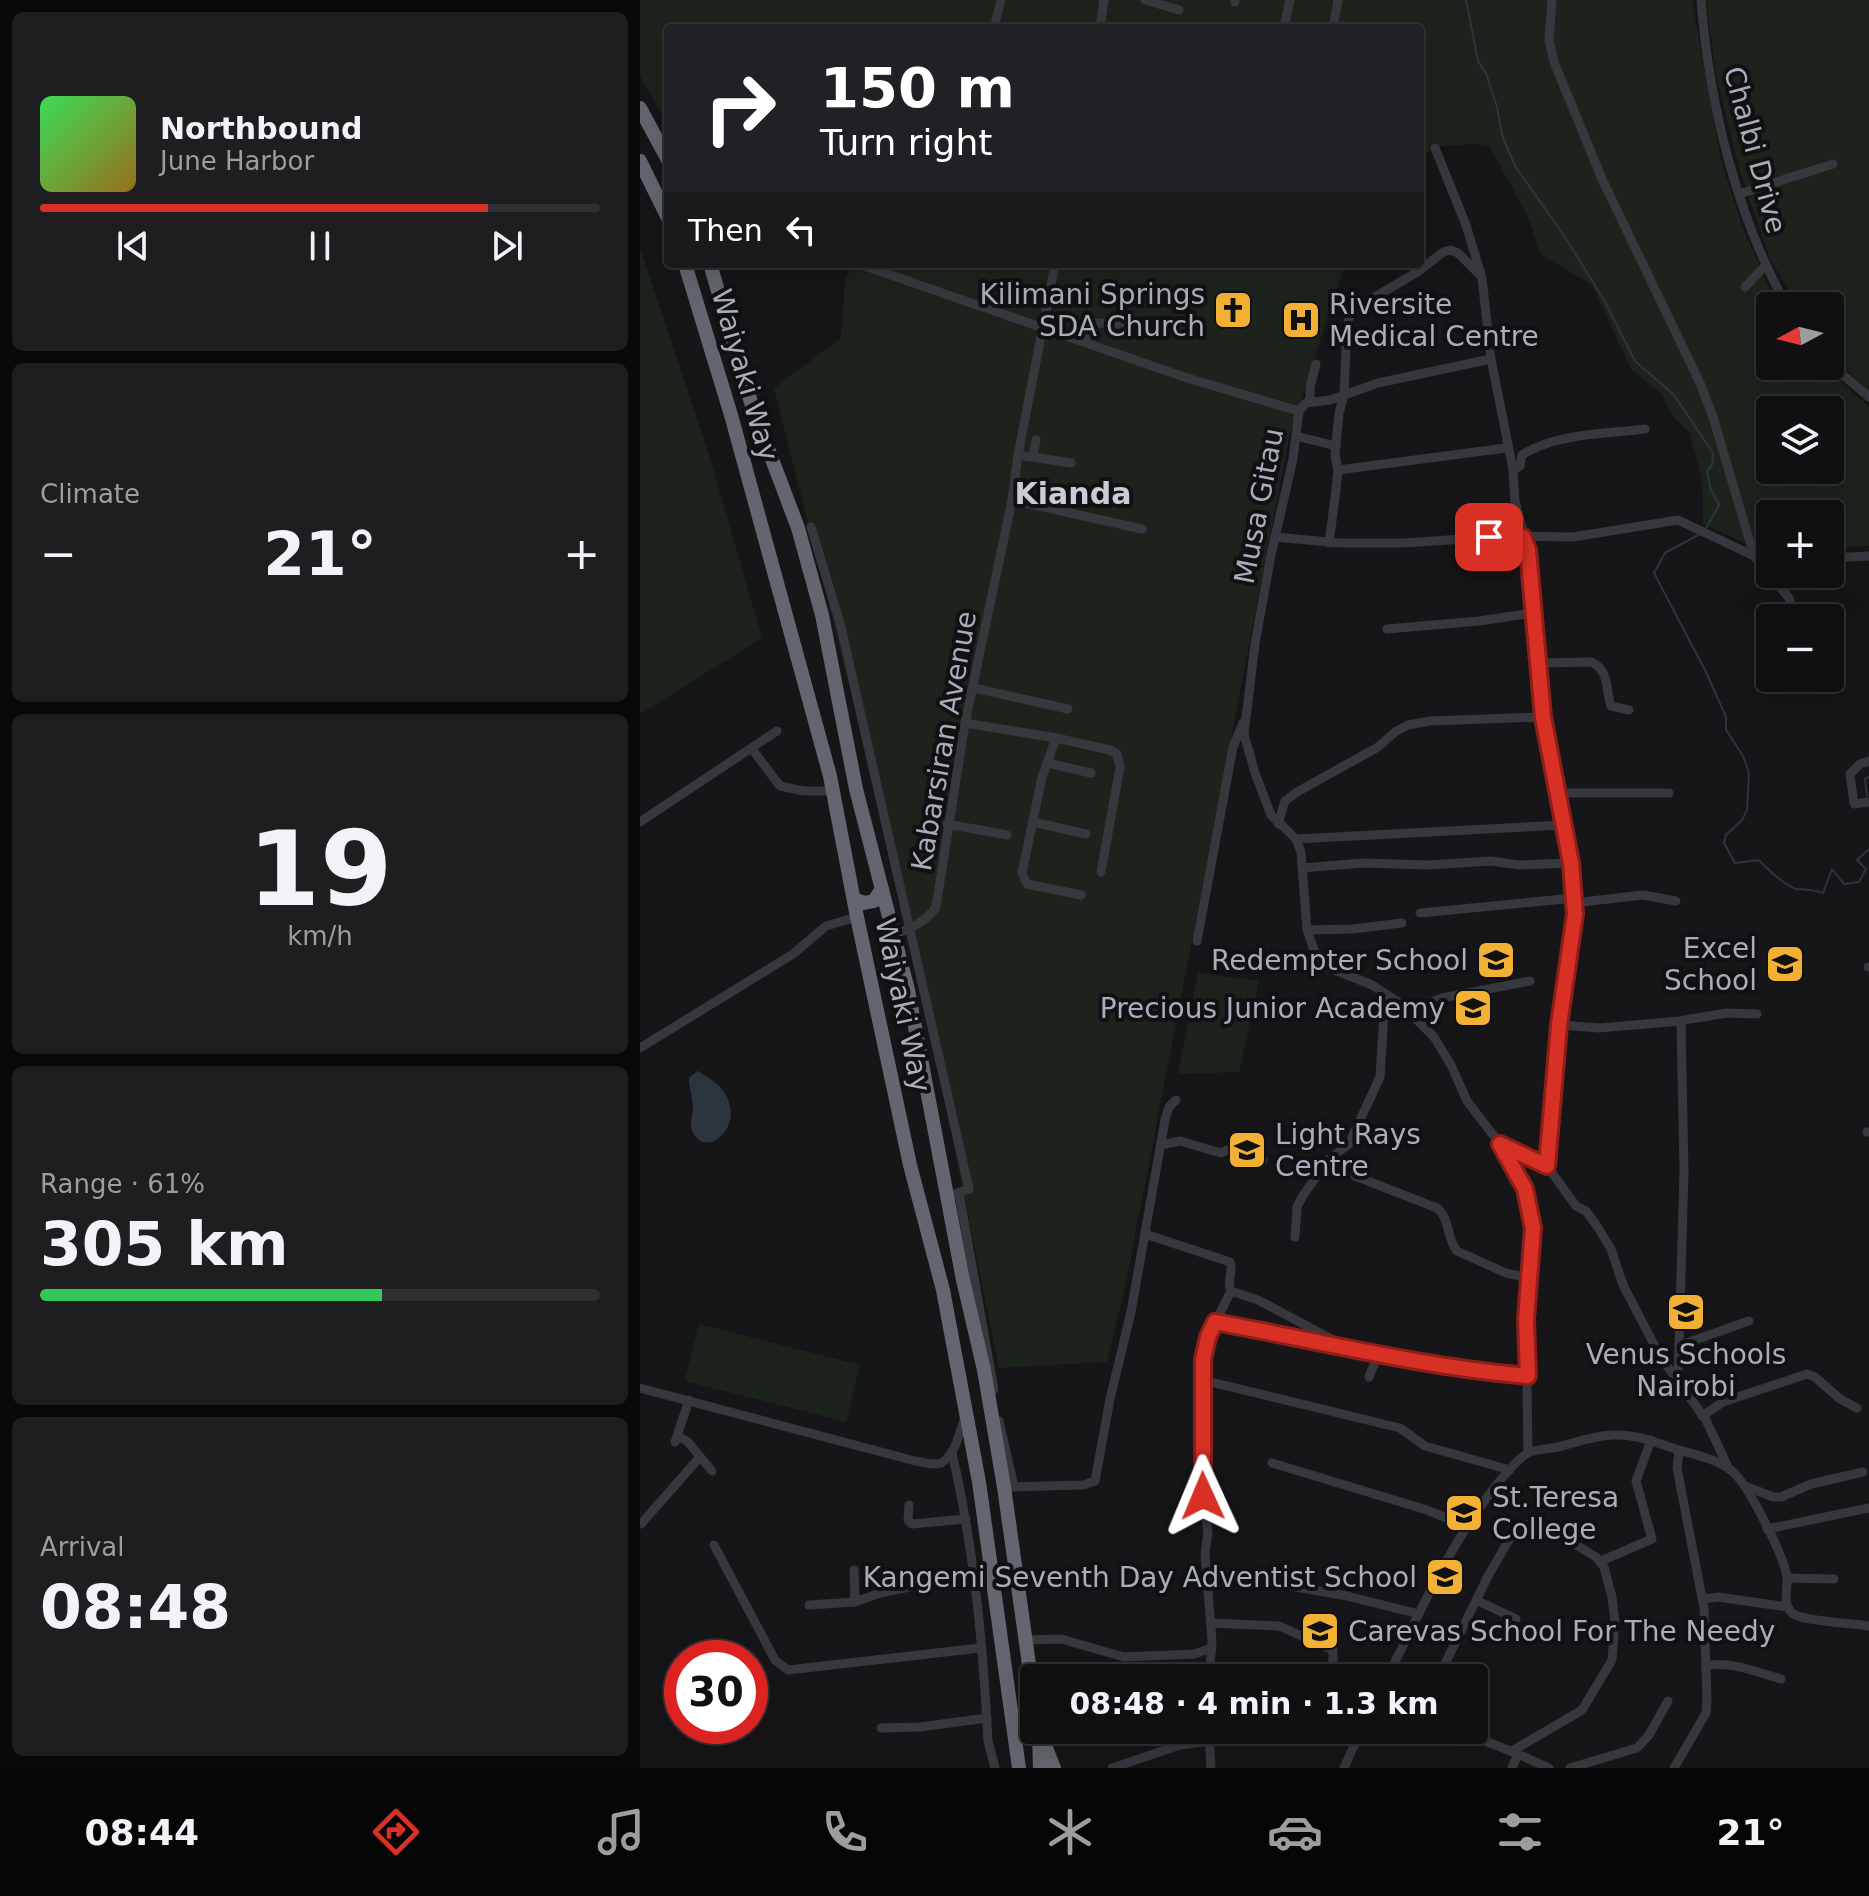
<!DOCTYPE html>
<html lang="en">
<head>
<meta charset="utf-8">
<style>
  body { margin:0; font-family:"DejaVu Sans",sans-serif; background:#1e1e20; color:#f1f3f6; height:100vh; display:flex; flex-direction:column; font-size:30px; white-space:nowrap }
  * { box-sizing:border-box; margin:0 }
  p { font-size:26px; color:#9c9d9f }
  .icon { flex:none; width:44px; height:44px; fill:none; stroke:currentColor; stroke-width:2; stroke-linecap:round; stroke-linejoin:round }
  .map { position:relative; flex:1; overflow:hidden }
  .details { display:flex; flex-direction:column; gap:12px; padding:12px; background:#09090a; width:640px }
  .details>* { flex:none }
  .top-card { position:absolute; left:24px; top:24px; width:760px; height:244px; border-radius:8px; box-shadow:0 8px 32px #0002,0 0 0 2px #303032; background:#202124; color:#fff; overflow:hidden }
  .needle { width:52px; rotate:263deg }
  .tools { position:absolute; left:1116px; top:292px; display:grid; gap:16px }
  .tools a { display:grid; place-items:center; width:88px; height:88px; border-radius:8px; background:#101012; box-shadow:0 8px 32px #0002,0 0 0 2px #303032; font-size:40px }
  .speed { position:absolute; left:24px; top:1640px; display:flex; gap:16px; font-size:40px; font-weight:700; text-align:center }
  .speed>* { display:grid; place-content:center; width:104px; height:104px; border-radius:50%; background:#101012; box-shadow:0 8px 32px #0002,0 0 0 2px #303032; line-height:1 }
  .speed .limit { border:12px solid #d22; background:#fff; color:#111 }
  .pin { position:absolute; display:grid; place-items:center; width:68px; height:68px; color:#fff; margin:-34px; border-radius:16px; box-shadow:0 4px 12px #0006 }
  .me { position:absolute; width:88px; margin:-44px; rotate:359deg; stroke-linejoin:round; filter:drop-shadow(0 0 6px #0008) }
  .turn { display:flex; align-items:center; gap:28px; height:168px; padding:0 24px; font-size:36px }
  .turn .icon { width:104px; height:104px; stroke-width:2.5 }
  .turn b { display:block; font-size:56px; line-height:68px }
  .then { display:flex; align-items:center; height:76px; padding:0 24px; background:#0003; gap:16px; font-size:30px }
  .big { font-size:60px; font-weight:700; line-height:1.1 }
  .details .card { flex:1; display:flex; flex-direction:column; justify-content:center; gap:12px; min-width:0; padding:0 28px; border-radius:12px; background:#1e1e20 }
  .details .dial { align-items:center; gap:0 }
  .dial b { font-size:104px; line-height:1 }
  .song { display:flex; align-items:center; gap:24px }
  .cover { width:96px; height:96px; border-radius:12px; background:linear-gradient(135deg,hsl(130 70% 55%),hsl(40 70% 35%)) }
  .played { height:8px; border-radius:4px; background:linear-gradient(90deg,#d93025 80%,#303032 80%) }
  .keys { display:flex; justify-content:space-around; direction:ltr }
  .heat { display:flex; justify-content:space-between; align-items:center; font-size:44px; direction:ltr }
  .charge { height:12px; border-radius:6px; background:linear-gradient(90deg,#34c759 61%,#303032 0) }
  .trip { position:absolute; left:380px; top:1664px; width:468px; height:80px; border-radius:8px; background:#101012; box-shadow:0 8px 32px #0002,0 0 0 2px #303032; font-weight:700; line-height:80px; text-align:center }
  .tabs { display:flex; height:128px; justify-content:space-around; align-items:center; background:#060607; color:#9c9d9f }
  .tabs .icon { width:56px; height:56px }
  .tabs .current { color:#d93025 }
  .tabs b { font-size:36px; color:#f1f3f6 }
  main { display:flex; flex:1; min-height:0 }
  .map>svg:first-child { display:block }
  .green { fill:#1c231d; fill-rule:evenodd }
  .water { fill:#2c353c }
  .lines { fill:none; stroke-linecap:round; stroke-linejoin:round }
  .stream { stroke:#2c353c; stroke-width:2 }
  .minor { stroke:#37383d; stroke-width:9 }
  .highway { stroke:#63666e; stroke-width:14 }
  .route-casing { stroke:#8d1f18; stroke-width:20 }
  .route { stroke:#d93025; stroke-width:14 }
  .labels { text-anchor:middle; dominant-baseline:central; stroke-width:8; stroke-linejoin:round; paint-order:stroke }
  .street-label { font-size:28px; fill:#a8adb8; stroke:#111113 }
  .poi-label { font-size:28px; fill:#a8adb8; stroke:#111113; text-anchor:end }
  .neighbourhood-label { font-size:30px; font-weight:bold; fill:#c9ccd4; stroke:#111113 }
</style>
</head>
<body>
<main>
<section class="details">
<div class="card">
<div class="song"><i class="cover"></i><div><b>Northbound</b><p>June Harbor</p></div></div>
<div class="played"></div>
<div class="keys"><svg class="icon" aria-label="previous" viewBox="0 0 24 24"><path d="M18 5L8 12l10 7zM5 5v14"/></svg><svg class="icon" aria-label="pause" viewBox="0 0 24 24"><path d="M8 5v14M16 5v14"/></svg><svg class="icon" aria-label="next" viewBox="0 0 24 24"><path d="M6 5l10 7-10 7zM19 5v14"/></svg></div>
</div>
<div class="card"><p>Climate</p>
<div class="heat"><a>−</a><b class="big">21°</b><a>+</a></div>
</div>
<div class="card dial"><b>19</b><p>km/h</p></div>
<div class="card"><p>Range · 61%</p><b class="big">305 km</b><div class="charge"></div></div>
<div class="card"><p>Arrival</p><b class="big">08:48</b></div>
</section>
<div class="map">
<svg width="1229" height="1768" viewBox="0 0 1229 1768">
  <rect width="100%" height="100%" fill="#161618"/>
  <g class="green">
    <path d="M0,0H1052L1081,161L1104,231L1137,306H1130V366H1182L1229,406V546L1190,548V514H1130V549L1105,543L1063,524L1062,478L1049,432L1033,416L1022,395L991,369L952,285L900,254L889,219L849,145L832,144L792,147L780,162V28H28V125L0,76ZM1130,410H1190V470H1130Z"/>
    <polygon points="1066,0 1229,0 1229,392 1190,354 1190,306 1159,306 1130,259 1099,168 1076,74"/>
    <polygon points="0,248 69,455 122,638 0,714"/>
    <polygon points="214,264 705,264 650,433 484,1292 467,1362 359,1368 266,909 134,388 201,338 205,279"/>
    <polygon points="558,973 619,981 599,1072 538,1074"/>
    <polygon points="59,1324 220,1365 206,1422 45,1381"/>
  </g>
  <path class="water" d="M57,1071C126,1104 71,1166 53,1133C49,1125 52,1118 53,1109C53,1099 49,1089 49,1078Z"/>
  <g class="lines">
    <g class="stream">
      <polyline points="826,0 838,61 846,73 857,107 862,135 875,166 923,234 964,300 995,361 1034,395 1073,453 1072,465 1067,471 1071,490 1079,505 1065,530"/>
      <path d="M1060,534L1025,553L1014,573L1066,672L1086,717V730L1103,756L1109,773L1107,810L1102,820L1086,835L1084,843L1095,863L1119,860C1127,869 1146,886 1156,889C1166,890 1174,889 1183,893L1192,869L1204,884L1219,882L1226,869L1217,860L1229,849"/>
      <polyline points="1227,797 1225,779 1229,777"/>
    </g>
    <g class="minor">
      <polyline points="505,0 539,10"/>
      <polyline points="912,0 909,40 914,62 962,179 1060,383 1073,417 1114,556 1149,598 1155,618"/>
      <path d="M1061,0C1069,102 1096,216 1147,306"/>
      <polyline points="595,2 595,0"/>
      <polyline points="354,28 361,0"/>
      <polyline points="460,28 464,0"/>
      <polyline points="644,28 650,0"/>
      <polyline points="693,28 698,0"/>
      <polyline points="795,148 826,225 842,278 851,359 873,470 875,501 888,550 903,717 931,863 935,914 919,1025 907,1166"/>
      <polyline points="1099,194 1193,164"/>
      <polyline points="219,264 547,378 659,411"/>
      <polyline points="556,264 560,265"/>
      <polyline points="1105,287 1126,265"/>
      <polyline points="443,342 456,323 478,324 493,319"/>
      <polyline points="1190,364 1229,397"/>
      <polyline points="670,402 670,387 676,364"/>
      <polyline points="659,411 653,459 631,555 615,644 604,734 615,773 631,815 656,839 661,852 667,930 675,953 687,967 732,985 761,1004 794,1037 811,1065 827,1101 860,1144 885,1189 893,1228 886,1320 888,1453"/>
      <polyline points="659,411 666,403 690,400 738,383 851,359"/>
      <polyline points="656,436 696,446"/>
      <polyline points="378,455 431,463"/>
      <polyline points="393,457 396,440"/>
      <polyline points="698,470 866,448"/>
      <path d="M873,470L880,466L882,455C916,433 966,434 1005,429"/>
      <polyline points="372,500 502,529"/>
      <polyline points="171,527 200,623 329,1189 309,1196"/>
      <polyline points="635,537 700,543 764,543 867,536 933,537 1038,520 1114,556 1130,557"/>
      <polyline points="689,543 696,490 698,470 695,455 699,413 704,395 707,327 711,311 779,271 803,252 810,250 818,253 841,276"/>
      <polyline points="1190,558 1229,556"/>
      <polyline points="747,629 839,621 893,613"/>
      <path d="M898,663L951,662C970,670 965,689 971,706L989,710"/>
      <polyline points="334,688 428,709"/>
      <polyline points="325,723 416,738 470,750 477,754 480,767 461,872"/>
      <polyline points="416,738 402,777 382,873 387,884 441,895"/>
      <polyline points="112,749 140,786 163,791 193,791"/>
      <polyline points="1229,761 1220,764 1210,774 1214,804 1229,802"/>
      <polyline points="408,763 451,773"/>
      <polyline points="917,793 1029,793"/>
      <polyline points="0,822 137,731"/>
      <polyline points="393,822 446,834"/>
      <polyline points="307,824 367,835"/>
      <polyline points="638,824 645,801 657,792 738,747 755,732 768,725 790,721 903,717"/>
      <polyline points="656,839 923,825"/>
      <polyline points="662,868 723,863 788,865 851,861 879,865 931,863"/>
      <polyline points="780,913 934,898 942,902 1003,895 1036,901"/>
      <polyline points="667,930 713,929 762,923"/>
      <path d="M254,934C269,930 287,921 296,907L325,723L372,500L378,455L415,264"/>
      <polyline points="557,941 593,747 603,723"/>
      <polyline points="1228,967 1229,967"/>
      <polyline points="769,1011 802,998 890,981"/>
      <polyline points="919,1025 959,1028 1041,1021"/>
      <polyline points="0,1048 153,954 186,926 217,917"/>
      <polyline points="1227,1132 1229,1132"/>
      <polyline points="521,1145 540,1141 581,1153 587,1150 623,1160"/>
      <polyline points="862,1145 907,1166 936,1206 946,1211 957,1226 971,1249 983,1285 1020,1356 1066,1420 1088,1467"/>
      <path d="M715,1176L797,1208C811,1220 806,1238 817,1251L866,1273L889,1278"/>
      <polyline points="319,1193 354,1390"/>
      <path d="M505,1234L590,1262C594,1271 586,1282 591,1291L618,1300L710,1349L840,1372L888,1376"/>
      <polyline points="655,1237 657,1207 662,1197 688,1160 709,1144 740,1077 745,996"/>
      <polyline points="575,1322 697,1345"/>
      <polyline points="1041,1345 1109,1321"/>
      <polyline points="729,1377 738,1355"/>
      <polyline points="1038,1378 1044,1172 1041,1023 1044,1020 1087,1013 1117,1014"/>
      <polyline points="563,1380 760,1428 785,1446 870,1470"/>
      <path d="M0,1388L275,1461C282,1462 295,1466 301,1463C315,1456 320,1431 325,1417"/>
      <polyline points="1062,1416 1083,1402 1167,1374 1175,1377 1200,1399 1217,1408"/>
      <polyline points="359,1421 374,1487"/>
      <polyline points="38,1436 48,1442 72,1471"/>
      <polyline points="35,1442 49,1400"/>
      <path d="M312,1453C334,1547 343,1645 348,1741L355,1768"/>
      <polyline points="632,1463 787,1510 828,1527"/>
      <polyline points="1105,1486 1133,1497 1141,1497 1171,1484 1223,1472"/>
      <polyline points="364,1487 443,1485 455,1481 470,1399 491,1312 525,1120 529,1107 536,1100"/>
      <polyline points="269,1505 268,1520 272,1524 326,1519"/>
      <polyline points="1,1524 60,1457"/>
      <polyline points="1127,1529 1229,1508"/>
      <polyline points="74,1545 135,1660 148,1670 340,1648"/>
      <polyline points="961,1561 1012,1539 996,1481 1011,1440"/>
      <polyline points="214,1570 215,1602 240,1593 333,1574"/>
      <polyline points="566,1571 707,1596 779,1614"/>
      <polyline points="1147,1578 1194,1579"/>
      <polyline points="1063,1599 1078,1597 1148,1607"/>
      <polyline points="836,1600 876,1619"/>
      <polyline points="169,1605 215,1602"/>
      <polyline points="571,1623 639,1626 693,1650 693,1672"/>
      <polyline points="385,1640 421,1639 484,1657 554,1654 572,1648"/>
      <path d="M1067,1666C1088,1660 1119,1673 1141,1679"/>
      <polyline points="569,1678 572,1641 565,1554 568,1532 563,1496 563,1359 568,1337 591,1291"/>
      <path d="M747,1678C781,1610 813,1537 862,1478C869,1471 879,1457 888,1453C896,1449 909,1449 918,1447C961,1435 980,1428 1024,1445C1046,1454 1080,1457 1096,1475C1110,1490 1145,1557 1147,1578C1148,1589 1142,1603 1152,1613C1163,1622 1213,1623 1229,1626"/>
      <polyline points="798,1678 848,1576 876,1528 885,1524 897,1527 928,1540 956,1557 964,1567 972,1597 975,1622 972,1660 942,1710 872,1751"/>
      <polyline points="241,1728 280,1727 347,1718"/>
      <polyline points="569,1730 571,1768"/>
      <polyline points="817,1730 878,1754 872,1768"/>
      <polyline points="878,1754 909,1768"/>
      <polyline points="472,1768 540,1745 570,1741"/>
      <polyline points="704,1768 721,1730"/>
      <polyline points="930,1768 997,1748 1009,1735 1028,1701"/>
      <polyline points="1034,1768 1066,1713 1067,1699 1064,1608 1037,1468 1039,1451"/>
    </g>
    <g class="highway">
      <polyline points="0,108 28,160"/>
      <polyline points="0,161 28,218"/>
      <polyline points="45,264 91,415 190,776 217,917 270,1165 303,1290 339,1482 379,1768"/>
      <polyline points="70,264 113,409 158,528 182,615 216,789 268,990 323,1280 344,1370 364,1487 394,1700"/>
      <polyline points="214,899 224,903 234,901 242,889"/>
      <polyline points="399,1730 414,1768"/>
      <polyline points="399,1734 400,1768"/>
    </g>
  </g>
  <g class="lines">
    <defs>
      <path id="route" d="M563,1496V1359L568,1337L575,1322C679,1341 782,1367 888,1376L886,1320L893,1228L885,1189L860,1144L907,1166L919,1025L935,914L931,863L903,717L888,550L883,537H849"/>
    </defs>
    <use href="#route" class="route-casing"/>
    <use href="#route" class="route"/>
  </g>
  <defs>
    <symbol id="church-square" viewBox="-11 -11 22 22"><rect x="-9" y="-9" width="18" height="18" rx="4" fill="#f2b134" stroke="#111113"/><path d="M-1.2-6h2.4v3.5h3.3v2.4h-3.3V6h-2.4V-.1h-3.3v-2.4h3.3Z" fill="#111"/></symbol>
    <symbol id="hospital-square" viewBox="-11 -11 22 22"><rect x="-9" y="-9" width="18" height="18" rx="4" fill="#f2b134" stroke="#111113"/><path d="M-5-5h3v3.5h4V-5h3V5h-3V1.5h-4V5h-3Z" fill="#111"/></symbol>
    <symbol id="school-square" viewBox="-11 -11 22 22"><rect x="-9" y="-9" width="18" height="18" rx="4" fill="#f2b134" stroke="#111113"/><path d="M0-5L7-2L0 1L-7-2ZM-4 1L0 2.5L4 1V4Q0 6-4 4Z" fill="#111"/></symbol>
    <symbol id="university-square" viewBox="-11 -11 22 22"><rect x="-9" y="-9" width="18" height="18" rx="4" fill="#f2b134" stroke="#111113"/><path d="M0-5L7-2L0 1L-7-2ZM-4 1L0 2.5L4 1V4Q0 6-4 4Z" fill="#111"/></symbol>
  </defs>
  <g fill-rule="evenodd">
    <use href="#church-square" x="571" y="288" width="44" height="44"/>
    <use href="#hospital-square" x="639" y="298" width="44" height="44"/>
    <use href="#school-square" x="834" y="938" width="44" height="44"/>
    <use href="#school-square" x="1123" y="942" width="44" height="44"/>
    <use href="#school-square" x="811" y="986" width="44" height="44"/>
    <use href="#school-square" x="585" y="1128" width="44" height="44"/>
    <use href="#school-square" x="1024" y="1290" width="44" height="44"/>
    <use href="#university-square" x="802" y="1491" width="44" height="44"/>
    <use href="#school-square" x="783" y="1555" width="44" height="44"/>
    <use href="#school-square" x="658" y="1609" width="44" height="44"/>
  </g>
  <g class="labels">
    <g class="street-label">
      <text transform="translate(1115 150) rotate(75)">Chalbi Drive</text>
      <text transform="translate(105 375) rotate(74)">Waiyaki Way</text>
      <text transform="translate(619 506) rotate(-79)">Musa Gitau</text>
      <text transform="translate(304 741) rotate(-80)">Kabarsiran Avenue</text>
      <text transform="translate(263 1005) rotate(78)">Waiyaki Way</text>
    </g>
    <g class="poi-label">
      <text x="565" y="294">Kilimani Springs<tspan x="565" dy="32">SDA Church</tspan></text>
      <text x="689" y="304" text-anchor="start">Riversite<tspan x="689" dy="32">Medical Centre</tspan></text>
      <text x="1117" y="948">Excel<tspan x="1117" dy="32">School</tspan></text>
      <text x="828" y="960">Redempter School</text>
      <text x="805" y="1008">Precious Junior Academy</text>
      <text x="635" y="1134" text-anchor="start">Light Rays<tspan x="635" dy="32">Centre</tspan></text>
      <text x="1046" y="1354" text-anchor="middle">Venus Schools<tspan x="1046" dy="32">Nairobi</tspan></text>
      <text x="852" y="1497" text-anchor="start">St.Teresa<tspan x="852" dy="32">College</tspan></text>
      <text x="777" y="1577">Kangemi Seventh Day Adventist School</text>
      <text x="708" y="1631" text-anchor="start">Carevas School For The Needy</text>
    </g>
    <g class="neighbourhood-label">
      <text x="433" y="493">Kianda</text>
    </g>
  </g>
</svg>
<div class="tools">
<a><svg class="needle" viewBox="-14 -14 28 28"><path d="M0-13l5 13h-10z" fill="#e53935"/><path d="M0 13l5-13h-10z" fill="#9c9d9f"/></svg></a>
<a><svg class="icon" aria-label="layers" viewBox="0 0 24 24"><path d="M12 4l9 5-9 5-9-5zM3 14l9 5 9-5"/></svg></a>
<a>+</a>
<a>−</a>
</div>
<div class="speed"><div class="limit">30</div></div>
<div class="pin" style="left:849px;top:537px;background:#d93025"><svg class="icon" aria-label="arrive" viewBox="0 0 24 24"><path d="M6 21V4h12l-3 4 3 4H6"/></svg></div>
<svg class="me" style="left:563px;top:1496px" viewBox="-20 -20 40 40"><path d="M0-17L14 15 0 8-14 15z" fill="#d93025" stroke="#fff" stroke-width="4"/></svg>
<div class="trip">08:48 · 4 min · 1.3 km</div>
<div class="top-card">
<div class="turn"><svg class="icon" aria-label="right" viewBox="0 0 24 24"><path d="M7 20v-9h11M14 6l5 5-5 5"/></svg><div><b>150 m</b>Turn right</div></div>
<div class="then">Then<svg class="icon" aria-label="left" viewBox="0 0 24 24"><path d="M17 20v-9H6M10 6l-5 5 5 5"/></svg></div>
</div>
</div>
</main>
<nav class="tabs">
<b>08:44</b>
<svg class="icon current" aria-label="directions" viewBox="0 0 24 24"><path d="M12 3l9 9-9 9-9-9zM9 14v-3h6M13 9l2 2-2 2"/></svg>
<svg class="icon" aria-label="music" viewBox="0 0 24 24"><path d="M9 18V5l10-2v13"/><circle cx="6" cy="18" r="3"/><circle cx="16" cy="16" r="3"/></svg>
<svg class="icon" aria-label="phone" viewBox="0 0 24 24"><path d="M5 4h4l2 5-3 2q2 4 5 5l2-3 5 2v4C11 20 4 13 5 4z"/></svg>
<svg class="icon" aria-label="climate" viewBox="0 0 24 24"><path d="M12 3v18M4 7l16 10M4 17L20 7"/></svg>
<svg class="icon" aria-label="car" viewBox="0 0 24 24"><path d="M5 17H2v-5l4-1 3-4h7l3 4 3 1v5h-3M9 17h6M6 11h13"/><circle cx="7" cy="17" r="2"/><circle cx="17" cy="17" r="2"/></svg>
<svg class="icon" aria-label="filters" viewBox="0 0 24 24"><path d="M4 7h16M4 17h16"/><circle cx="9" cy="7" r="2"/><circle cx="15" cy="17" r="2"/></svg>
<b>21°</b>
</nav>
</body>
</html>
